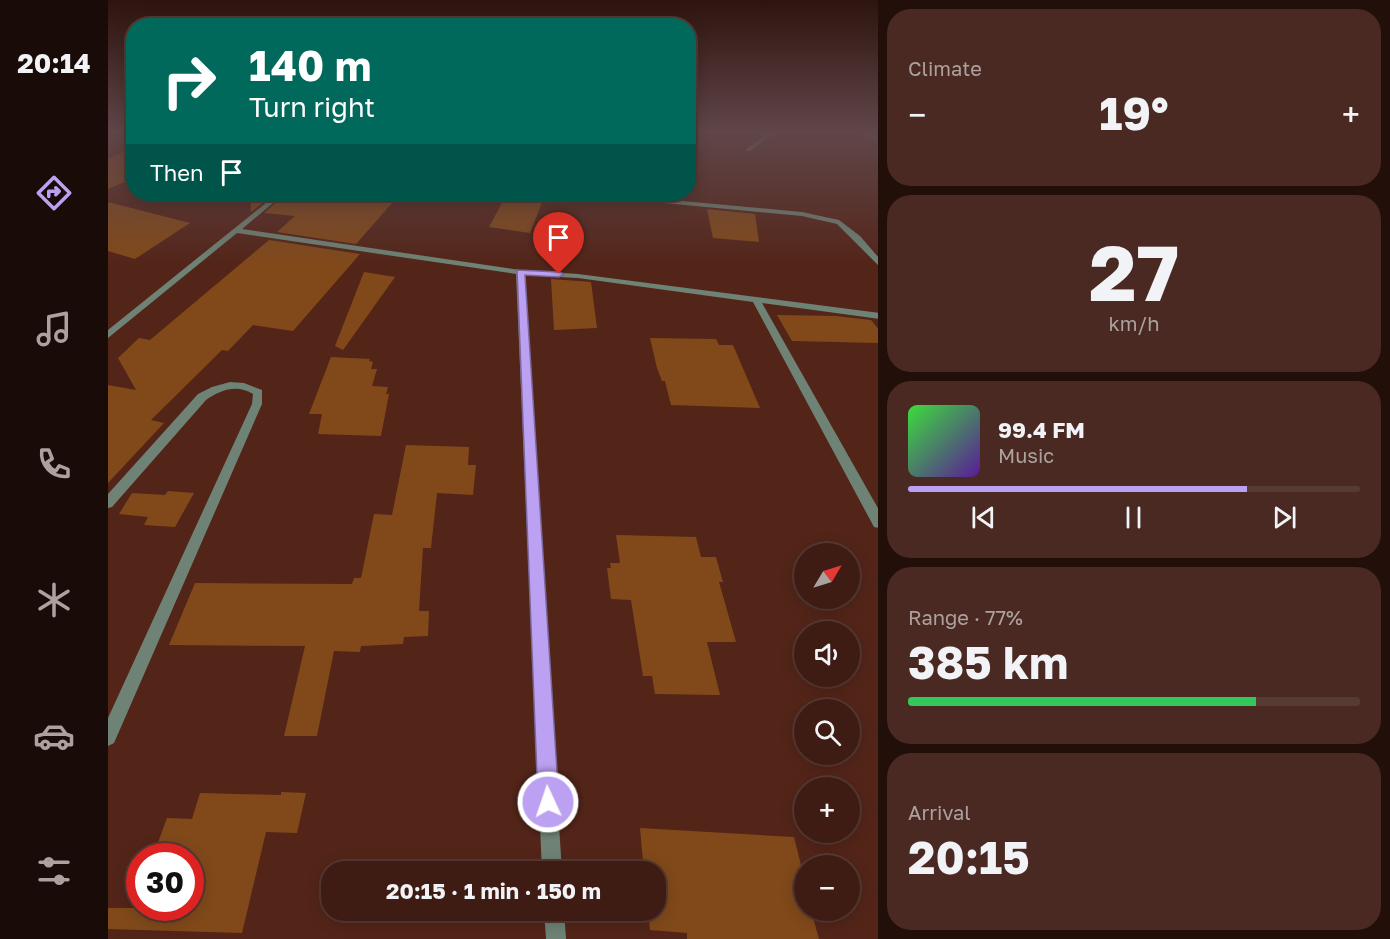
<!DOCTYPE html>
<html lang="en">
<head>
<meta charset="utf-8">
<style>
  body { margin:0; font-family:"Golos Text",sans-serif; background:#492921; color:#f1f3f6; height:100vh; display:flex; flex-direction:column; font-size:22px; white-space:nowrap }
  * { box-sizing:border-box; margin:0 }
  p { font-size:20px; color:#ada1a0 }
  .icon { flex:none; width:33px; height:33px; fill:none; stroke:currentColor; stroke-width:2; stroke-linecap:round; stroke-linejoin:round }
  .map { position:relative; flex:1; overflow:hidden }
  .panel { display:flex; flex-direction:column; gap:9px; padding:9px; background:#220f0a; width:512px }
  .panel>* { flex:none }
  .top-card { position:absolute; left:18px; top:18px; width:570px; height:183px; border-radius:24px; box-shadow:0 3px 15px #0003,0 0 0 2px #573a33; background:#00695c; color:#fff; overflow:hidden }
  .needle { width:39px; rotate:52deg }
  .controls { position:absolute; left:686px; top:543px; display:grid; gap:12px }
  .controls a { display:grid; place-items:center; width:66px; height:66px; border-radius:50%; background:#3e1c13; box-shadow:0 3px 15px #0003,0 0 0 2px #573a33; font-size:30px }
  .speed { position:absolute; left:18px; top:843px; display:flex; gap:12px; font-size:30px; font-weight:700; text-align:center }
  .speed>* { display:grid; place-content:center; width:78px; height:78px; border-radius:50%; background:#3e1c13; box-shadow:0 3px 15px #0003,0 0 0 2px #573a33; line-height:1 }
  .speed .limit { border:9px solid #d22; background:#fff; color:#111 }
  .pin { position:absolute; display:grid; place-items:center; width:51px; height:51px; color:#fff; margin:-62px -26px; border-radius:50% 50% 50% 0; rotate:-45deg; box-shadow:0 0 6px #0007 }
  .pin .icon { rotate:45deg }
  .me { position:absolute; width:66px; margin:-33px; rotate:357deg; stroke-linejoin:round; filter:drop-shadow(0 0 4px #0008) }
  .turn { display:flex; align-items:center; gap:21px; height:126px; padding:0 24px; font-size:27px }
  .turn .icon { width:78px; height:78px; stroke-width:2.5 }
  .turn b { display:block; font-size:42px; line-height:51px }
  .then { display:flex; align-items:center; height:57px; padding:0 24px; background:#0003; gap:12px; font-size:22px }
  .big { font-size:45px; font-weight:700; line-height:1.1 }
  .panel .card { flex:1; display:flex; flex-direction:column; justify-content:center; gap:9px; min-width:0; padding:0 21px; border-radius:24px; background:#492921 }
  .panel .dial { align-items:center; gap:0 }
  .dial b { font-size:78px; line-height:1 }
  .song { display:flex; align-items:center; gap:18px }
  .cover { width:72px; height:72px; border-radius:9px; background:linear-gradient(135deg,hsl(120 70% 55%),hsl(270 70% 35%)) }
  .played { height:6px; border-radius:3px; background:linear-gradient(90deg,#bca0f2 75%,#573a33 75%) }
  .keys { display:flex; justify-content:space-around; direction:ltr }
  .heat { display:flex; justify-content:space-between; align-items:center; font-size:33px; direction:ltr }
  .charge { height:9px; border-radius:4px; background:linear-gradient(90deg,#34c759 77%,#573a33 0) }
  .trip { position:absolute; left:213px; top:861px; width:345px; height:60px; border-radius:24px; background:#3e1c13; box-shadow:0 3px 15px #0003,0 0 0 2px #573a33; font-weight:700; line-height:60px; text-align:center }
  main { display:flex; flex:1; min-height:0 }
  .menu { display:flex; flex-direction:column; width:108px; justify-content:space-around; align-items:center; background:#190b08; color:#ada1a0 }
  .menu .icon { width:42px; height:42px }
  .menu .selected { color:#bca0f2 }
  .menu b { font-size:27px; color:#f1f3f6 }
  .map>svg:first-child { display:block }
  .building { fill:#81491a }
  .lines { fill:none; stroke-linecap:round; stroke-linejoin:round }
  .lane { fill:#6e8375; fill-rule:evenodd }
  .street { fill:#6e8375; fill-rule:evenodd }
  .route { fill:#bca0f2; stroke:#7a689d; stroke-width:1.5 }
</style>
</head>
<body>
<main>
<nav class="menu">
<b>20:14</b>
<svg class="icon selected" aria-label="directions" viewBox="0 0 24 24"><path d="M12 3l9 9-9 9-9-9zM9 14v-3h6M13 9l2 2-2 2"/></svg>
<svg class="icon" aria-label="music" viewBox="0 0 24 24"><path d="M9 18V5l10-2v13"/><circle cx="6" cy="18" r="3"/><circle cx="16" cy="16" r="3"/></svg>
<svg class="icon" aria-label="phone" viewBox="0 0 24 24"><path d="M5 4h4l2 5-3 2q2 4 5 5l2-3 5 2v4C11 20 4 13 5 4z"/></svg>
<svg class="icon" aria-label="climate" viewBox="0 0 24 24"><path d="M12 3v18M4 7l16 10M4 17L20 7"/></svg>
<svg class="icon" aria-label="car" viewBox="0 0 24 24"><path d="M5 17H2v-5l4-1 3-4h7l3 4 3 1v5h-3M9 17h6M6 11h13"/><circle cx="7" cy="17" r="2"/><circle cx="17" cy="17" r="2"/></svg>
<svg class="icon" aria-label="filters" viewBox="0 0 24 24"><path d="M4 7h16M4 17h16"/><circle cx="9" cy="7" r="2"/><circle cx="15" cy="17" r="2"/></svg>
</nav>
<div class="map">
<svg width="771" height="939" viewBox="0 0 771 939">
  <rect width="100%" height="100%" fill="#532519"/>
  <g class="building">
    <polygon points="26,148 26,178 0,189 0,158"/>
    <polygon points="142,194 166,194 143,212"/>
    <polygon points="178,194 292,194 248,244 169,232 187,216 156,213"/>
    <polygon points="403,197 435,200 422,233 381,227 396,199"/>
    <polygon points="0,202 82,223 27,259 0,251"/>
    <polygon points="599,209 647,214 651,242 605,238"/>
    <polygon points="161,240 252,254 185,331 145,325 120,351 114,350 43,420 56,423 0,483 0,385 28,390 10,358 31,338 42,340"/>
    <polygon points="256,272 287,277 235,350 227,346"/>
    <polygon points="443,279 483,282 489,328 446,330"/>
    <polygon points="669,315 728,316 763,320 771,330 771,343 684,341"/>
    <polygon points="542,338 608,339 611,345 625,345 652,408 563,405 557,381 554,381 549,368"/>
    <polygon points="223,357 262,359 261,361 265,362 263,369 269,369 264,386 280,387 278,394 281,394 273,436 210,434 214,414 201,414"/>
    <polygon points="298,445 361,447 360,465 368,465 365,495 329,493 323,548 315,548 311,611 321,611 320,636 296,637 295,644 253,646 252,652 226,651 209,736 176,736 197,646 61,645 87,583 244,584 246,578 253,578 266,514 284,515"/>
    <polygon points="60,491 86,493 67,527 36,525 40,517 11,514 24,493 57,495"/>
    <polygon points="508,535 588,537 593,557 608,557 615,582 611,582 628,642 599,642 612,695 547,694 544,676 535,676 523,600 503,599 499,568 503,568 502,563 512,563"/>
    <polygon points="173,792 198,793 189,833 158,832 134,933 0,929 0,908 82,908 82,856 45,856 59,818 84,819 92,793 173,795"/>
    <polygon points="532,828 686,837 696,877 696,910 703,910 711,939 579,939 579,933 542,930 540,910 548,910 548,872 536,872"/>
  </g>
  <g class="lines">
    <polygon class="lane" points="752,133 760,133 771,138 771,142"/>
    <g class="street">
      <polygon points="659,133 666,133 642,151 638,151 638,149"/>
      <polygon points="169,194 176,194 134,229 412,270 470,274 771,313 771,319 654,303 771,510 771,528 766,527 645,302 470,278 416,275 454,872 434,872 408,274 129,233 0,338 0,330"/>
      <polygon points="479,194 498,194 694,212 731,220 752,236 771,258 771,266 729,224 694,216 482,196"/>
      <path d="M122,382L136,383L154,390V404L6,743L0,746V718L144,404L145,394C128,384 113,390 98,400L4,507L0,508V494L90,394L104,387Z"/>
      <polygon points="436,910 456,910 458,939 438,939"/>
    </g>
  </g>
  <linearGradient id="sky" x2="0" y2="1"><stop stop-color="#2e140e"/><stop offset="0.5" stop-color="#604649"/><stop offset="1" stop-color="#604649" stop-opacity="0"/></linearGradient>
  <rect width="771" height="265" fill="url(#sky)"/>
  <polygon class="route" points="409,270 451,272 456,274 451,277 417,275 451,802 448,810 440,813 433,810 430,802"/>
</svg>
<div class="controls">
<a><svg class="needle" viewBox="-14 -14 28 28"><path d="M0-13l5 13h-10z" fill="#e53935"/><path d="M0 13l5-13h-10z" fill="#ada1a0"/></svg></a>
<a><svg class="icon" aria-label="sound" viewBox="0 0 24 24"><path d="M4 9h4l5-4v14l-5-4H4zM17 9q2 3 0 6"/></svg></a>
<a><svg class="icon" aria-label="search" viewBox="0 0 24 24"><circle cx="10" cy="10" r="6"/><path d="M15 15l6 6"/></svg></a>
<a>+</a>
<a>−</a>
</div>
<div class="speed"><div class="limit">30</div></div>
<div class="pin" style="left:451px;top:274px;background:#d93025"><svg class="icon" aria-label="arrive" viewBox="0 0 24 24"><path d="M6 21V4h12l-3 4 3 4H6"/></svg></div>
<svg class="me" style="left:440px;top:802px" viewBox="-20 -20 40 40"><circle r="17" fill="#bca0f2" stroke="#fff" stroke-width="3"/><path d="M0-11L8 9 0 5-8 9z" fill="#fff"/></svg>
<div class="trip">20:15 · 1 min · 150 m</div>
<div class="top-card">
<div class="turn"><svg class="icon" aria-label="right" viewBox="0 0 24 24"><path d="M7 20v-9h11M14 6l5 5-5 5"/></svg><div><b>140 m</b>Turn right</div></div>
<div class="then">Then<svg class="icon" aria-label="arrive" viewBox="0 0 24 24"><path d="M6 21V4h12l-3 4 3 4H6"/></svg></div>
</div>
</div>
<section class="panel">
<div class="card"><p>Climate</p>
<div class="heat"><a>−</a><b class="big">19°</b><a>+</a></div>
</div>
<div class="card dial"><b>27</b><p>km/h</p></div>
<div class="card">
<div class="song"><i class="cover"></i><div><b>99.4 FM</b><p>Music</p></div></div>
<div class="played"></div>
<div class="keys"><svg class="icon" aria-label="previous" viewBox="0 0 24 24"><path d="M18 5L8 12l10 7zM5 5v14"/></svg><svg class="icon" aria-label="pause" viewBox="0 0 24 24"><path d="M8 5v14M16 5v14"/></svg><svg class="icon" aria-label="next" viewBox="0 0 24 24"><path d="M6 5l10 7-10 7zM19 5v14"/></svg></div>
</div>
<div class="card"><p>Range · 77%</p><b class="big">385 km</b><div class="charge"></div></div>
<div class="card"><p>Arrival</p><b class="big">20:15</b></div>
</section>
</main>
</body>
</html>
